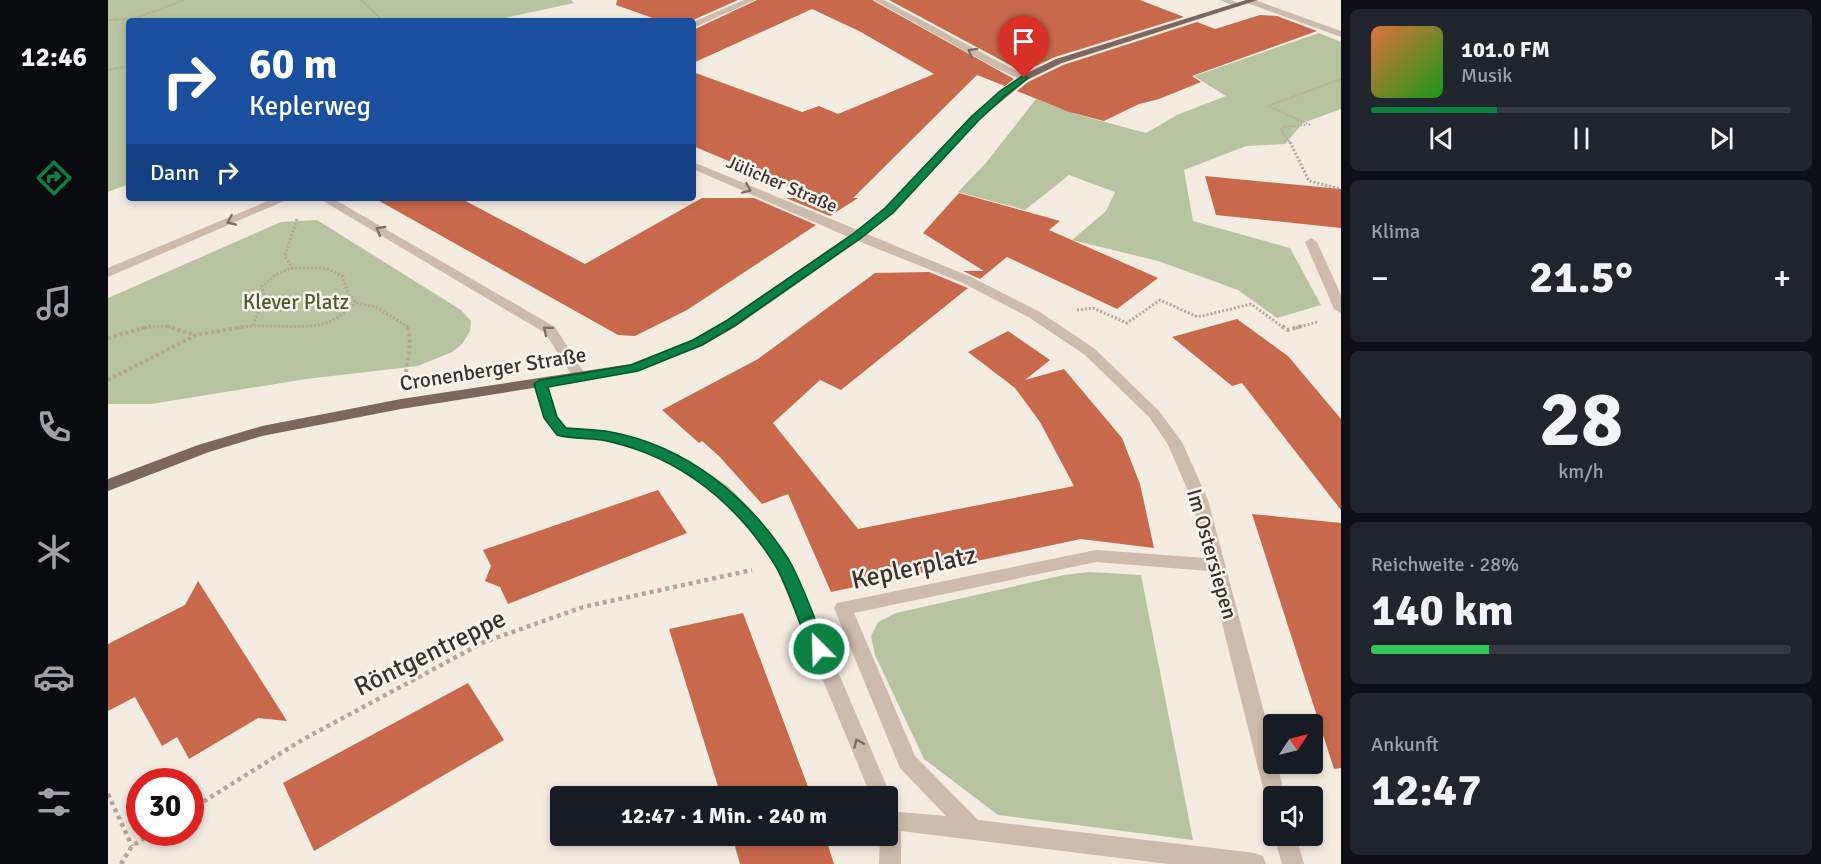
<!DOCTYPE html>
<html lang="de">
<head>
<meta charset="utf-8">
<style>
  body { margin:0; font-family:Signika,sans-serif; background:#20242c; color:#f1f3f6; height:100vh; display:flex; flex-direction:column; font-size:22px; white-space:nowrap }
  * { box-sizing:border-box; margin:0 }
  p { font-size:20px; color:#9ea1a6 }
  .icon { flex:none; width:33px; height:33px; fill:none; stroke:currentColor; stroke-width:2; stroke-linecap:round; stroke-linejoin:round }
  .map { position:relative; flex:1; overflow:hidden }
  .details { display:flex; flex-direction:column; gap:9px; padding:9px; background:#0d0f14; width:480px }
  .details>* { flex:none }
  .hud { position:absolute; left:18px; top:18px; width:570px; height:183px; border-radius:6px; box-shadow:0 3px 9px #0003; background:#1a4fa0; color:#fff; overflow:hidden }
  .needle { width:39px; rotate:55deg }
  .fabs { position:absolute; left:1155px; top:714px; display:grid; gap:12px }
  .fabs a { display:grid; place-items:center; width:60px; height:60px; border-radius:6px; background:#171b24; box-shadow:0 3px 9px #0003; font-size:30px }
  .speed { position:absolute; left:18px; top:768px; display:flex; gap:12px; font-size:30px; font-weight:700; text-align:center }
  .speed>* { display:grid; place-content:center; width:78px; height:78px; border-radius:50%; background:#171b24; box-shadow:0 3px 9px #0003; line-height:1 }
  .speed .limit { border:9px solid #d22; background:#fff; color:#111 }
  .pin { position:absolute; display:grid; place-items:center; width:51px; height:51px; color:#fff; margin:-62px -26px; border-radius:50% 50% 50% 0; rotate:-45deg; box-shadow:0 0 6px #0007 }
  .pin .icon { rotate:45deg }
  .me { position:absolute; width:66px; margin:-33px; rotate:337deg; stroke-linejoin:round; filter:drop-shadow(0 0 4px #0008) }
  .turn { display:flex; align-items:center; gap:21px; height:126px; padding:0 24px; font-size:27px }
  .turn .icon { width:78px; height:78px; stroke-width:2.5 }
  .turn b { display:block; font-size:42px; line-height:51px }
  .then { display:flex; align-items:center; height:57px; padding:0 24px; background:#0003; gap:12px; font-size:22px }
  .big { font-size:45px; font-weight:700; line-height:1.1 }
  .details .widget { flex:1; display:flex; flex-direction:column; justify-content:center; gap:9px; min-width:0; padding:0 21px; border-radius:9px; background:#20242c }
  .details .dial { align-items:center; gap:0 }
  .dial b { font-size:78px; line-height:1 }
  .song { display:flex; align-items:center; gap:18px }
  .cover { width:72px; height:72px; border-radius:9px; background:linear-gradient(135deg,hsl(20 70% 55%),hsl(120 70% 35%)) }
  .played { height:6px; border-radius:3px; background:linear-gradient(90deg,#0b8043 30%,#363941 30%) }
  .keys { display:flex; justify-content:space-around; direction:ltr }
  .heat { display:flex; justify-content:space-between; align-items:center; font-size:33px; direction:ltr }
  .charge { height:9px; border-radius:4px; background:linear-gradient(90deg,#34c759 28%,#363941 0) }
  .trip { position:absolute; left:442px; top:786px; width:348px; height:60px; border-radius:6px; background:#171b24; box-shadow:0 3px 9px #0003; font-weight:700; line-height:60px; text-align:center }
  main { display:flex; flex:1; min-height:0 }
  .tabs { display:flex; flex-direction:column; width:108px; justify-content:space-around; align-items:center; background:#090b0e; color:#9ea1a6 }
  .tabs .icon { width:42px; height:42px }
  .tabs .active { color:#0b8043 }
  .tabs b { font-size:27px; color:#f1f3f6 }
  .map>svg:first-child { display:block }
  .green { fill:#b8c4a0 }
  .building { fill:#c8694b }
  .lines { fill:none; stroke-linecap:round; stroke-linejoin:round }
  .path-far3 { stroke:#b9a596; stroke-width:2; stroke-dasharray:1.5 1.5; stroke-linecap:butt }
  .path-far2 { stroke:#b9a596; stroke-width:3; stroke-dasharray:2 2; stroke-linecap:butt }
  .path-far1 { stroke:#b9a596; stroke-width:4; stroke-dasharray:3 3; stroke-linecap:butt }
  .path { stroke:#b9a596; stroke-width:4.5; stroke-dasharray:4 4; stroke-linecap:butt }
  .minor { fill:#cdbbac; fill-rule:evenodd }
  .major { fill:#7d675c; fill-rule:evenodd }
  .oneway { stroke:#7d6f65 }
  .route { fill:#0b8043; stroke:#07532c; stroke-width:1.5 }
  .labels { text-anchor:middle; dominant-baseline:central; stroke-width:5; stroke-linejoin:round; paint-order:stroke }
  .far-street-label { font-size:18px; fill:#3b302b; stroke:#fbf5ee }
  .park-label { font-size:21px; fill:#4a5a2e; stroke:#fbf5ee }
  .street-label { font-size:21px; fill:#3b302b; stroke:#fbf5ee }
  .near-street-label { font-size:26px; fill:#3b302b; stroke:#fbf5ee }
</style>
</head>
<body>
<main>
<nav class="tabs">
<b>12:46</b>
<svg class="icon active" aria-label="directions" viewBox="0 0 24 24"><path d="M12 3l9 9-9 9-9-9zM9 14v-3h6M13 9l2 2-2 2"/></svg>
<svg class="icon" aria-label="music" viewBox="0 0 24 24"><path d="M9 18V5l10-2v13"/><circle cx="6" cy="18" r="3"/><circle cx="16" cy="16" r="3"/></svg>
<svg class="icon" aria-label="phone" viewBox="0 0 24 24"><path d="M5 4h4l2 5-3 2q2 4 5 5l2-3 5 2v4C11 20 4 13 5 4z"/></svg>
<svg class="icon" aria-label="climate" viewBox="0 0 24 24"><path d="M12 3v18M4 7l16 10M4 17L20 7"/></svg>
<svg class="icon" aria-label="car" viewBox="0 0 24 24"><path d="M5 17H2v-5l4-1 3-4h7l3 4 3 1v5h-3M9 17h6M6 11h13"/><circle cx="7" cy="17" r="2"/><circle cx="17" cy="17" r="2"/></svg>
<svg class="icon" aria-label="filters" viewBox="0 0 24 24"><path d="M4 7h16M4 17h16"/><circle cx="9" cy="7" r="2"/><circle cx="15" cy="17" r="2"/></svg>
</nav>
<div class="map">
<svg width="1233" height="864" viewBox="0 0 1233 864">
  <rect width="100%" height="100%" fill="#f4ebe1"/>
  <g class="green">
    <polygon points="0,0 463,0 466,3 383,21 21,21 21,184 0,192"/>
    <polygon points="1211,33 1233,42 1233,109 1195,123 1177,144 1138,146 1076,170 1085,221 1182,248 1213,305 1169,318 1130,290 1050,261 964,240 998,211 1007,192 961,175 917,210 850,192 877,164 928,99 964,113 1038,133 1069,115 1118,96 1086,76"/>
    <polygon points="209,220 353,310 363,321 362,331 354,344 344,352 310,366 198,379 43,404 0,404 0,298 173,222"/>
    <polygon points="981,572 1033,575 1085,840 890,815 816,759 767,655 763,636 770,622 788,613 956,575"/>
  </g>
  <g class="building">
    <polygon points="509,0 630,0 583,21 553,21 508,5"/>
    <polygon points="649,0 764,0 906,79 897,86 869,75 745,198 750,198 722,216 678,198 708,198 585,146 585,72 694,112 711,106 730,114 826,74 751,31 704,9 585,63 585,30"/>
    <polygon points="781,0 1032,0 1076,17 947,57 915,72"/>
    <polygon points="1152,15 1169,16 1209,31 1084,76 1093,82 1051,99 1031,104 996,121 961,112 909,91 920,82 955,65 1089,22 1107,29"/>
    <polygon points="1097,176 1233,189 1233,228 1108,215"/>
    <polygon points="851,193 952,221 941,230 1050,278 1009,309 899,257 872,279 855,271 876,271 815,233"/>
    <polygon points="266,198 352,198 477,264 594,198 646,198 708,225 579,310 527,336 510,335"/>
    <polygon points="821,272 860,288 733,390 712,380 665,423 750,529 966,486 932,422 907,388 860,352 900,331 942,360 917,380 956,369 1014,438 1032,484 1046,548 973,539 723,592 680,494 654,504 611,456 594,441 591,443 554,410 650,359 767,273"/>
    <polygon points="1129,319 1180,356 1233,419 1233,510 1134,383 1124,386 1064,337"/>
    <polygon points="550,490 579,533 400,604 392,587 377,581 383,566 375,550"/>
    <polygon points="1144,514 1233,523 1233,768 1226,769"/>
    <polygon points="90,581 179,721 150,718 81,759 69,737 54,746 27,697 0,711 0,644 77,605"/>
    <polygon points="635,613 699,784 704,796 613,796 561,629"/>
    <polygon points="360,683 396,740 206,851 175,783"/>
    <polygon points="624,836 717,836 726,864 632,864"/>
  </g>
  <g class="lines">
    <g class="path-far3">
      <polyline points="253,0 271,17 271,21"/>
      <polyline points="0,20 28,18 76,0"/>
      <polyline points="0,70 21,66"/>
      <polyline points="1202,125 1160,106 1233,79"/>
      <polyline points="1183,144 1173,130 1174,127 1198,125"/>
    </g>
    <g class="path-far2">
      <polyline points="1182,142 1201,181 1233,189"/>
      <polyline points="189,219 177,256 184,268 218,268 234,276 241,295 248,303 268,307 302,328"/>
      <polyline points="969,310 985,308 1019,323 1052,300 1090,317 1143,304 1176,328"/>
      <polyline points="145,325 156,298 154,286 167,275 184,268"/>
      <polyline points="33,328 55,326 68,328"/>
      <path d="M130,328C157,323 185,329 211,325C224,323 239,311 248,303"/>
      <polyline points="1188,328 1209,322"/>
    </g>
    <g class="path-far1">
      <polyline points="58,326 87,335"/>
      <polyline points="1174,326 1179,330 1194,326"/>
      <polyline points="0,338 43,326"/>
      <polyline points="297,378 302,344 300,326"/>
      <polyline points="0,380 88,335 139,326"/>
    </g>
    <g class="path">
      <polyline points="0,794 24,846"/>
      <polyline points="82,810 194,740 376,642 475,607 644,570"/>
      <polyline points="13,864 24,846 46,832"/>
    </g>
    <g class="minor">
      <polygon points="636,0 647,0 585,28 585,22"/>
      <polygon points="766,0 776,0 921,78 913,80 882,65"/>
      <polygon points="1112,0 1123,0 1133,5 1129,7"/>
      <polygon points="1139,0 1147,0 1233,31 1233,37 1139,3"/>
      <polygon points="585,162 863,277 932,312 987,349 1051,411 1074,442 1100,500 1166,750 1166,764 1169,764 1177,796 1166,796 1166,805 1160,803 1157,796 1101,571 988,562 746,613 807,756 870,820 1147,853 1155,856 1158,864 1060,864 793,831 793,864 771,864 772,836 780,836 780,811 838,816 792,768 726,608 729,603 988,550 1098,558 1084,500 1059,443 1041,417 977,355 922,318 855,283 745,239 585,169"/>
      <polygon points="167,198 183,198 0,277 0,268"/>
      <polygon points="210,198 224,198 447,327 479,377 477,380 467,380 437,333"/>
      <polygon points="1203,238 1209,242 1233,295 1233,313 1226,309 1197,242"/>
      <polygon points="432,379 439,384 450,417 458,427 503,432 544,444 581,460 621,487 652,520 684,564 783,796 780,803 780,796 763,796 668,567 640,528 609,495 571,468 534,452 502,442 449,436 436,418 425,384"/>
      <polygon points="1166,836 1188,836 1196,864 1174,864"/>
    </g>
    <polygon class="major" points="1138,0 1150,0 954,63 919,80 871,120 785,212 753,239 627,327 594,346 526,372 293,409 154,436 101,452 0,491 0,479 90,445 154,426 293,399 523,364 584,340 617,321 745,233 777,208 863,116 913,76 948,59"/>
  </g>
  <defs><path id="oneway-chevron" d="M-2-3.5L2.5 0L-2 3.5" fill="none" stroke-width="1.6" stroke-linecap="round" stroke-linejoin="round" transform="scale(1.5)"/></defs>
  <g class="oneway">
    <use href="#oneway-chevron" transform="translate(864 52) rotate(-151)"/>
    <use href="#oneway-chevron" transform="translate(639 189) rotate(23)"/>
    <use href="#oneway-chevron" transform="translate(123 221) rotate(157)"/>
    <use href="#oneway-chevron" transform="translate(272 230) rotate(-150)"/>
    <use href="#oneway-chevron" transform="translate(439 330) rotate(-140)"/>
    <use href="#oneway-chevron" transform="translate(750 743) rotate(-113)"/>
  </g>
  <path class="route" d="M916,75L920,78L919,79L898,95L871,120L785,213L753,238L626,326L594,345L530,371L440,387L449,417L458,428C473,429 489,429 503,432C578,446 641,497 681,560C696,586 707,621 719,649L716,653L711,656L705,653C690,625 683,592 667,565C630,505 573,458 503,442C486,437 467,440 449,435L436,418L426,384L432,380L523,365L585,340L618,321L745,234L777,208L864,116L892,91Z"/>
  <g class="labels">
    <g class="far-street-label">
      <text transform="translate(674 184) rotate(23)">Jülicher Straße</text>
    </g>
    <g class="park-label">
      <text x="188" y="302">Klever Platz</text>
    </g>
    <g class="street-label">
      <text transform="translate(385 369) rotate(-9)">Cronenberger Straße</text>
      <text transform="translate(1104 554) rotate(74)">Im Ostersiepen</text>
    </g>
    <g class="near-street-label">
      <text transform="translate(806 568) rotate(-12)">Keplerplatz</text>
      <text transform="translate(322 653) rotate(-26)">Röntgentreppe</text>
    </g>
  </g>
</svg>
<div class="fabs">
<a><svg class="needle" viewBox="-14 -14 28 28"><path d="M0-13l5 13h-10z" fill="#e53935"/><path d="M0 13l5-13h-10z" fill="#9ea1a6"/></svg></a>
<a><svg class="icon" aria-label="sound" viewBox="0 0 24 24"><path d="M4 9h4l5-4v14l-5-4H4zM17 9q2 3 0 6"/></svg></a>
</div>
<div class="speed"><div class="limit">30</div></div>
<div class="pin" style="left:916px;top:78px;background:#d93025"><svg class="icon" aria-label="arrive" viewBox="0 0 24 24"><path d="M6 21V4h12l-3 4 3 4H6"/></svg></div>
<svg class="me" style="left:711px;top:649px" viewBox="-20 -20 40 40"><circle r="17" fill="#0b8043" stroke="#fff" stroke-width="3"/><path d="M0-11L8 9 0 5-8 9z" fill="#fff"/></svg>
<div class="trip">12:47 · 1 Min. · 240 m</div>
<div class="hud">
<div class="turn"><svg class="icon" aria-label="right" viewBox="0 0 24 24"><path d="M7 20v-9h11M14 6l5 5-5 5"/></svg><div><b>60 m</b>Keplerweg</div></div>
<div class="then">Dann<svg class="icon" aria-label="right" viewBox="0 0 24 24"><path d="M7 20v-9h11M14 6l5 5-5 5"/></svg></div>
</div>
</div>
<section class="details">
<div class="widget">
<div class="song"><i class="cover"></i><div><b>101.0 FM</b><p>Musik</p></div></div>
<div class="played"></div>
<div class="keys"><svg class="icon" aria-label="previous" viewBox="0 0 24 24"><path d="M18 5L8 12l10 7zM5 5v14"/></svg><svg class="icon" aria-label="pause" viewBox="0 0 24 24"><path d="M8 5v14M16 5v14"/></svg><svg class="icon" aria-label="next" viewBox="0 0 24 24"><path d="M6 5l10 7-10 7zM19 5v14"/></svg></div>
</div>
<div class="widget"><p>Klima</p>
<div class="heat"><a>−</a><b class="big">21.5°</b><a>+</a></div>
</div>
<div class="widget dial"><b>28</b><p>km/h</p></div>
<div class="widget"><p>Reichweite · 28%</p><b class="big">140 km</b><div class="charge"></div></div>
<div class="widget"><p>Ankunft</p><b class="big">12:47</b></div>
</section>
</main>
</body>
</html>
